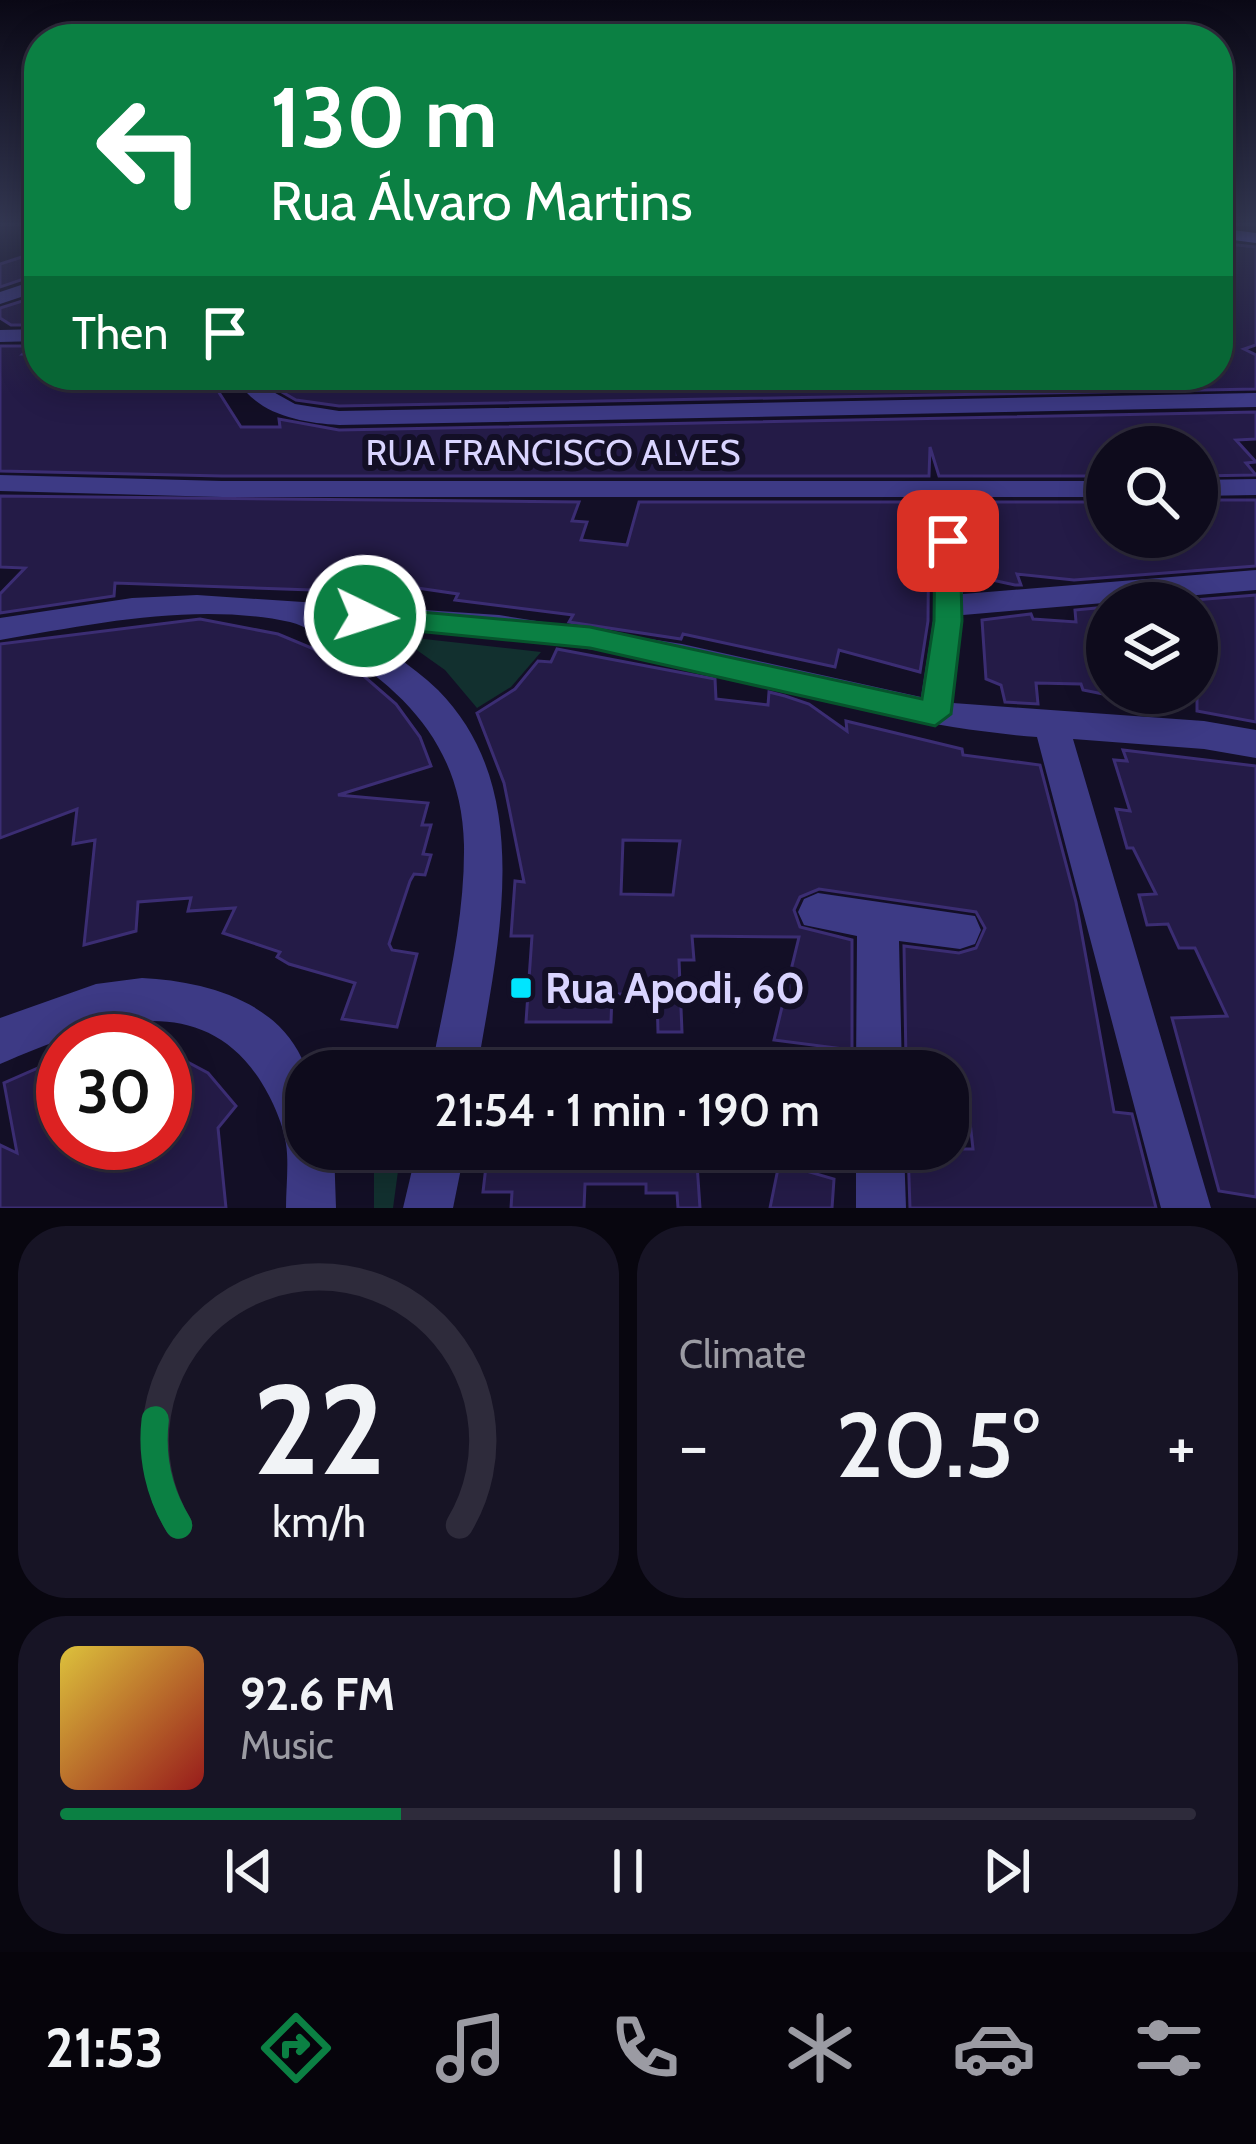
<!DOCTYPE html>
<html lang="en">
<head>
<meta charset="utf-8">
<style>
  body { margin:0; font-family:Cabin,sans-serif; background:#171425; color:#f1f3f6; height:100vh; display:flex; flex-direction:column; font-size:45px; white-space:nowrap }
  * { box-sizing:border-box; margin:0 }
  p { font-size:39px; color:#9b9ba3 }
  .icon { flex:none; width:66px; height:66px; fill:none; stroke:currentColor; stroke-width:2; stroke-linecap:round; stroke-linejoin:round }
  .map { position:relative; height:1208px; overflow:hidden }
  .details { display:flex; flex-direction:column; gap:18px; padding:18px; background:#08060f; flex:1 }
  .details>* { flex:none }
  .banner { position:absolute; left:24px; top:24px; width:1209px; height:366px; border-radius:48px; box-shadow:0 6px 30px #0003,0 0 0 3px #2e2b3b; background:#0b8043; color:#fff; overflow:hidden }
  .tools { position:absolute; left:1086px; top:426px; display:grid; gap:24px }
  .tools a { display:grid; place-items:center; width:132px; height:132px; border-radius:50%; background:#0e0b1c; box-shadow:0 6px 30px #0003,0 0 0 3px #2e2b3b; font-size:60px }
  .speed { position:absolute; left:36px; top:1014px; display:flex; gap:24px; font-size:60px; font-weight:700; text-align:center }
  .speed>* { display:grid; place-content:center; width:156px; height:156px; border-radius:50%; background:#0e0b1c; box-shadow:0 6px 30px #0003,0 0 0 3px #2e2b3b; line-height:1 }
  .speed .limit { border:18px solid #d22; background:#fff; color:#111 }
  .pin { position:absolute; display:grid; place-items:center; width:102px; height:102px; color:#fff; margin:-51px; border-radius:24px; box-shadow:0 6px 18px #0006 }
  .me { position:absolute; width:132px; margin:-66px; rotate:94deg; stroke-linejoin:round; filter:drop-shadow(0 0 9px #0008) }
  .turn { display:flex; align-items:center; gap:42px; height:252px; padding:0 48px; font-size:54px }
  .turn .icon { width:156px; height:156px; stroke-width:2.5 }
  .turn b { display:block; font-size:84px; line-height:102px }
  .then { display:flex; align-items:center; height:114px; padding:0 48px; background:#0003; gap:24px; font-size:45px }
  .big { font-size:90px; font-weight:600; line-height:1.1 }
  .details .card { flex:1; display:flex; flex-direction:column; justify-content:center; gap:18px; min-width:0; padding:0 42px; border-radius:48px; background:#171425 }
  .details .dial { align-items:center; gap:0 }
  .dial svg { height:312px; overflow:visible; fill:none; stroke:#2e2b3b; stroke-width:7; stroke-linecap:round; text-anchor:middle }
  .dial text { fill:#f1f3f6; stroke:none }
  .song { display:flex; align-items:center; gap:36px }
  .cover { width:144px; height:144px; border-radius:18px; background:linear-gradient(135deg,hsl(50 70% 55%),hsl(0 70% 35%)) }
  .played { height:12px; border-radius:6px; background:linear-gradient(90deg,#0b8043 30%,#2e2b3b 30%) }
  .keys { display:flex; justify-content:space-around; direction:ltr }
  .heat { display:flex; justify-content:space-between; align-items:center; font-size:66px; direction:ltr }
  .details .tiles { flex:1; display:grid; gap:18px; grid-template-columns:1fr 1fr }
  .card:last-child { grid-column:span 2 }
  .trip { position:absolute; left:285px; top:1050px; width:684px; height:120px; border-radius:48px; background:#0e0b1c; box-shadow:0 6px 30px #0003,0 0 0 3px #2e2b3b; font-weight:600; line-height:120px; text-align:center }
  .tab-bar { display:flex; height:192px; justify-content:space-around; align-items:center; background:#06040b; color:#9b9ba3 }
  .tab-bar .icon { width:84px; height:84px }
  .tab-bar .selected { color:#0b8043 }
  .tab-bar b { font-size:54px; color:#f1f3f6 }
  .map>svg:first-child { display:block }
  .green { fill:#12302f }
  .building { fill:#241b47; stroke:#3b2d73; stroke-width:3; fill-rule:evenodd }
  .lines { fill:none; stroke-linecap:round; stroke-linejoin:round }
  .street { fill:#3d3a85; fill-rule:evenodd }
  .secondary { fill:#6f6bff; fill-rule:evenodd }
  .route { fill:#0b8043; stroke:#07532c; stroke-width:3 }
  .poi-dot { fill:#00e5ff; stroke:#130f26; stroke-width:4.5 }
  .labels { text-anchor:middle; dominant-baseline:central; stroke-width:12; stroke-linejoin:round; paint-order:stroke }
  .street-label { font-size:36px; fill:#d9d4ff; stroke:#130f26 }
  .near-poi-label { font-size:42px; font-weight:bold; fill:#d9d4ff; stroke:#130f26; text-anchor:start }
</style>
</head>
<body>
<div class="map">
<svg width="1256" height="1208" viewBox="0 0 1256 1208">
  <rect width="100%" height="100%" fill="#130f26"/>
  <g class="green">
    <polygon points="397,636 541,652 511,687 477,708 445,670"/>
    <polygon points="374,1149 401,1149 393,1208 374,1208"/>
  </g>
  <g class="building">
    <polygon points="1218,243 1256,247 1256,345 1244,349 1256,355 1256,389 339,406 296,400 277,389 276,375 1218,375"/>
    <polygon points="22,257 39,267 39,274 0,287 0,264"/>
    <polygon points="38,296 39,325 11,325 0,318 0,308"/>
    <polygon points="0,346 32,346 23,354 39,354 39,375 207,375 202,380 211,380 241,427 280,427 279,419 339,430 1256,412 1256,439 1236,440 1256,462 1246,463 1256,475 1197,476 1197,447 1107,447 1107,476 939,476 930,447 929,476 222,476 0,471"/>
    <polygon points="0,496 579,502 572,521 587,522 581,540 627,545 639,502 929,502 928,621 920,672 839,650 835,667 683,634 681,639 569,622 573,615 455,600 458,594 376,582 371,592 115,583 114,596 0,613 0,594 25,568 0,567"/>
    <polygon points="1197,500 1256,500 1256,566 1074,580 1017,574 1021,585 1015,585 969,575 967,502 1107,502 1107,537 1197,537"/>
    <polygon points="1256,595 1256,722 1197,711 1197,603 1157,603"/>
    <polygon points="1107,607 1107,693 1123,698 1083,690 1081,684 1036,683 1038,704 1005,702 1001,685 986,679 982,620 1031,614 1033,619 1076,622 1075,610"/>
    <polygon points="200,619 278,634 350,664 396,704 420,737 431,766 338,795 428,803 422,825 431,825 423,854 431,855 425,875 414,874 410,881 389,944 392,950 417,954 397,1027 342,1019 355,983 289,964 277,957 280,952 223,933 235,908 188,911 191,898 138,902 136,931 84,945 95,840 73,844 77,809 0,838 0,644"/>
    <path d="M557,649L715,679L716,699L768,705L769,692L785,696L809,704L847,731L846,721L962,749L963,755L1040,765L1076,902L1114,1112L1132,1114L1156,1208H910L908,1149H973L967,1095L948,1093V1071H923L922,1062L906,1060L904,946L959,953L976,948L985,928L976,912L819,889L800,897L794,910L800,927L852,940V1071H842L844,1049L774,1040L799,937L692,936L694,960H679L682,1032H658L657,994H612L611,1022H526L532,936H511L515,881L524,882L504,783L477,713L515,689L538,661L551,662ZM623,840L680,841L673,895L621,894Z"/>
    <polygon points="1123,750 1256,766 1256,1197 1219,1191 1172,1018 1227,1016 1195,948 1179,948 1168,924 1147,925 1139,895 1156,894 1133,848 1127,848 1116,809 1130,811 1114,760 1127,761"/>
    <polygon points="165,1050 208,1073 236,1106 218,1128 226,1208 0,1208 0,1145 17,1153 4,1083 63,1057 63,1143 165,1143"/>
    <polygon points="488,1149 696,1149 700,1208 678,1208 677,1193 646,1193 646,1184 585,1184 584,1208 511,1208 512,1192 483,1192"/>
    <polygon points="782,1149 809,1149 806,1171 834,1179 832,1208 770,1208"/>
  </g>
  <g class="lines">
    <g class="street">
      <polygon points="39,279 39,291 0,304 0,292"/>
      <polygon points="39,329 39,341 0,342 0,330"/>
      <path d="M244,375H266L268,389L295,404L339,411L1256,393V407L339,425C306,423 269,417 246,392Z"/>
      <path d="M0,475L222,481H1107V497H962L963,594L1256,570V590L963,615L953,703L1204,721L1256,730V758L1204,749L1073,739L1211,1208H1161L1037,737C916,728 804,695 686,667C575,642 460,634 347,626C379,645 411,664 438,690C538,791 497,948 477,1071H431C445,997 465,922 464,845C462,753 412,696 337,649C323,640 306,625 290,622C195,602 94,624 0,640V618L132,598L197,595L499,615L682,644L921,697L933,621L936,497H222L0,491Z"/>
      <polygon points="1256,479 1256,495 1197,496 1197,480"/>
      <polygon points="818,893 975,916 981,930 975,944 960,949 899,941 902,1071 856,1071 857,936 804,925 798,912 804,899"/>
      <path d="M142,978C203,981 280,1000 305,1066C312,1087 306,1125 306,1149H334L336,1208H286C286,1188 289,1163 286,1144C283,1122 270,1095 258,1077C194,983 85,1028 0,1064V1018L96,984Z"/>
      <polygon points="417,1149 465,1149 453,1208 403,1208"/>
      <polygon points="856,1149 904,1149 906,1208 856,1208"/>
    </g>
    <polygon class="secondary" points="1218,228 1256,233 1256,243 1218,238"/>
  </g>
  <linearGradient id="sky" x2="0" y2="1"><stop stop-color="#0a0815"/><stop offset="0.57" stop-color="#333752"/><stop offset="1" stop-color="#333752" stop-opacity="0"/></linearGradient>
  <rect width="1256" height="394" fill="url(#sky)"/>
  <polygon class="route" points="948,533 960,541 962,621 951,714 935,726 590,648 365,626 352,616 365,607 590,627 922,699 934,621 935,541"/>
  <rect class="poi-dot" x="509" y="976" width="24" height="24" rx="6"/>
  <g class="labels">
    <g class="street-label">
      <text x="553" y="452">RUA FRANCISCO ALVES</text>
    </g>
    <g class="near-poi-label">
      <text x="545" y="988">Rua Apodi, 60</text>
    </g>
  </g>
</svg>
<div class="tools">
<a><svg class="icon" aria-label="search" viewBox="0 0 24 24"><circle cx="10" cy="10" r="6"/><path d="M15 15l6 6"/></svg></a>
<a><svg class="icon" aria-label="layers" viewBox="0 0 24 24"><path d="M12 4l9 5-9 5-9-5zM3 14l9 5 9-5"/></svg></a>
</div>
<div class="speed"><div class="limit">30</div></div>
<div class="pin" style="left:948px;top:541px;background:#d93025"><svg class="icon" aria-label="arrive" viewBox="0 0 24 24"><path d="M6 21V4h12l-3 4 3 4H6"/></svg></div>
<svg class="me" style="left:365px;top:616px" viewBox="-20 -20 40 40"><circle r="17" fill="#0b8043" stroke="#fff" stroke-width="3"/><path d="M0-11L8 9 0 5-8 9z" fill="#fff"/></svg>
<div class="trip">21:54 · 1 min · 190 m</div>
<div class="banner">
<div class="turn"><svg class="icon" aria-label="left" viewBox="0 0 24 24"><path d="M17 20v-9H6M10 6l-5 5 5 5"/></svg><div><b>130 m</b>Rua Álvaro Martins</div></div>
<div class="then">Then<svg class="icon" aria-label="arrive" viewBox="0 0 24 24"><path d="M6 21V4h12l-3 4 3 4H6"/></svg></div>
</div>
</div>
<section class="details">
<div class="tiles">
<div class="card dial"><svg viewBox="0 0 100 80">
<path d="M14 69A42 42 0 1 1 86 69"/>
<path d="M14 69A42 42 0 0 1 8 42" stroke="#0b8043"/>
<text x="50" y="56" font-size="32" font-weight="700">22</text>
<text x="50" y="72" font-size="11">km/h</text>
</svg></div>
<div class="card"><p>Climate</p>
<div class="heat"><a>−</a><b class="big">20.5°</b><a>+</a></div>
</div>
<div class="card">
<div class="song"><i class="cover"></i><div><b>92.6 FM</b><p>Music</p></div></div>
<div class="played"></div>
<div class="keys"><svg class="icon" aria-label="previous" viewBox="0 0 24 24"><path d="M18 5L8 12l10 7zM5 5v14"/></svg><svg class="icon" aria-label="pause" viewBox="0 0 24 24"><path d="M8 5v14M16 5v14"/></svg><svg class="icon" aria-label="next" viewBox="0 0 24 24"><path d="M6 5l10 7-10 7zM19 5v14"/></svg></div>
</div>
</div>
</section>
<nav class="tab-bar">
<b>21:53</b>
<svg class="icon selected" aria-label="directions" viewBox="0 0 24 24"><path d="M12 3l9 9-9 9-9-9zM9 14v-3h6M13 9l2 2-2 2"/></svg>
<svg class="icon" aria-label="music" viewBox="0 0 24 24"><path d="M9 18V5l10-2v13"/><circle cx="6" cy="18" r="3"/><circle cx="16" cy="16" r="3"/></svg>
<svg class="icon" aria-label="phone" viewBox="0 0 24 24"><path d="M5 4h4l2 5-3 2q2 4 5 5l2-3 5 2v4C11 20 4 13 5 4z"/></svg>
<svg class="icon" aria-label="climate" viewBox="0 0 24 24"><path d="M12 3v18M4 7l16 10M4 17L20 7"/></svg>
<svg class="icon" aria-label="car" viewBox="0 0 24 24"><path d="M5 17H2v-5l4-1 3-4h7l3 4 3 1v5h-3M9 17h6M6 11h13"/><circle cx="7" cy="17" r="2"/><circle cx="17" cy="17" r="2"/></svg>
<svg class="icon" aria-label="filters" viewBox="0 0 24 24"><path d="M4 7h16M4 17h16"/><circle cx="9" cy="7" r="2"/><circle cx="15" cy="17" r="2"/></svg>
</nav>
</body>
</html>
